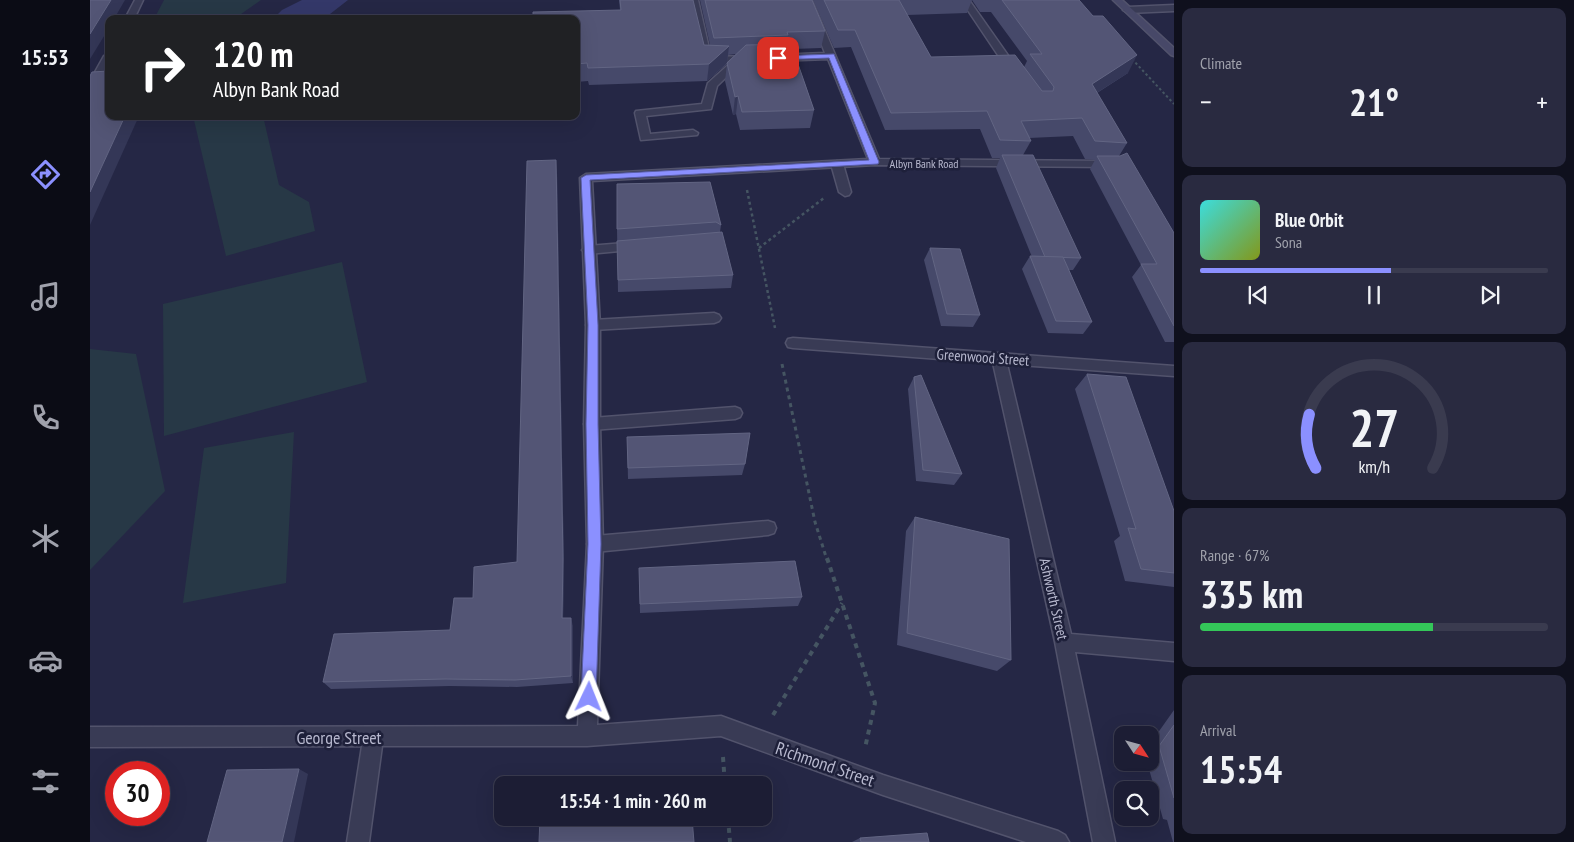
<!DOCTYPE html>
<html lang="en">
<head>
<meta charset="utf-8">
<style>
  body { margin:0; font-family:"PT Sans Narrow",sans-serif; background:#292a40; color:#f1f3f6; height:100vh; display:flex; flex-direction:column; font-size:19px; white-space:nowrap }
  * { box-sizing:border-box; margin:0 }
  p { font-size:16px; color:#a0a2ac }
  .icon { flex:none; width:28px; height:28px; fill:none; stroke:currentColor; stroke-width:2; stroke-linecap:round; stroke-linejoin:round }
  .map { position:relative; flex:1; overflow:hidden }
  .details { display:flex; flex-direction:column; gap:8px; padding:8px; background:#0f101d; width:400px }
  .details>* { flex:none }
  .banner { position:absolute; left:15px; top:15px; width:475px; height:105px; border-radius:10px; box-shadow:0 5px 20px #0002,0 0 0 1px #3a3b4f; background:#202124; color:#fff; overflow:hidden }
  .needle { width:32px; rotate:126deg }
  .tools { position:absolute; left:1024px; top:726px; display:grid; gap:10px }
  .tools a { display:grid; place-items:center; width:45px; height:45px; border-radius:10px; background:#1c1d34; box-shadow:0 5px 20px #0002,0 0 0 1px #3a3b4f; font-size:25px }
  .speed { position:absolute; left:15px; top:761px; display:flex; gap:10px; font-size:25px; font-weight:700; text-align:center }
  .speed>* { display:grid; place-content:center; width:65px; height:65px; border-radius:50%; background:#1c1d34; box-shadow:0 5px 20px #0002,0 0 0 1px #3a3b4f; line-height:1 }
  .speed .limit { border:8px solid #d22; background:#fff; color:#111 }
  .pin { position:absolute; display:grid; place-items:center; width:42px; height:42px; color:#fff; margin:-21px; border-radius:10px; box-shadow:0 2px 8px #0006 }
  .me { position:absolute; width:55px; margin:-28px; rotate:2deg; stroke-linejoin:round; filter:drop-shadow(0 0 4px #0008) }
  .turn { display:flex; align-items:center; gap:18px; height:105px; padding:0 25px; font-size:22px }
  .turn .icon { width:65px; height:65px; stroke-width:2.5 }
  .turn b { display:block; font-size:35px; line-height:42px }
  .big { font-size:38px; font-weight:700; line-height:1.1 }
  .details .widget { flex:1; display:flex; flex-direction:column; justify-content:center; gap:8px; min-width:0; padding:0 18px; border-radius:10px; background:#292a40 }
  .details .dial { align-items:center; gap:0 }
  .dial svg { height:130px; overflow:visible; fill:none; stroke:#3a3b4f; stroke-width:7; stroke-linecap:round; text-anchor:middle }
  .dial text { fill:#f1f3f6; stroke:none }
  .song { display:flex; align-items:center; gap:15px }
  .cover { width:60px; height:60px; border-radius:8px; background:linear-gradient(135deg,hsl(180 70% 55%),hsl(70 70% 35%)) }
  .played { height:5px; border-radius:2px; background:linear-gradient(90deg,#8b90ff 55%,#3a3b4f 55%) }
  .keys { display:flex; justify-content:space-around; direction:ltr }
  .heat { display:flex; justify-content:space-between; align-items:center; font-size:28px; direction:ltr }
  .charge { height:8px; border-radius:4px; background:linear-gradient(90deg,#34c759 67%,#3a3b4f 0) }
  .trip { position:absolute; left:404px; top:776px; width:278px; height:50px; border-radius:10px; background:#1c1d34; box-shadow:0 5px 20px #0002,0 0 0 1px #3a3b4f; font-weight:700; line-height:50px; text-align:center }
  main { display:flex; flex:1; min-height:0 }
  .menu { display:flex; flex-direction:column; width:90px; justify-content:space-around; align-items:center; background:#0b0c15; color:#a0a2ac }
  .menu .icon { width:35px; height:35px }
  .menu .active { color:#8b90ff }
  .menu b { font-size:22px; color:#f1f3f6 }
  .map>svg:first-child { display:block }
  .green { fill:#273846 }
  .water { fill:#343869 }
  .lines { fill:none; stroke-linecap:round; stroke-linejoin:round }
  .lane-casing { stroke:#52536c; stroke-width:3 }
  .street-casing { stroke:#52536c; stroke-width:3 }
  .secondary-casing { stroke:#52536c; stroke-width:3 }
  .path-far3 { stroke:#455562; stroke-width:2; stroke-dasharray:2.5 2.5; stroke-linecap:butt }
  .path-far2 { stroke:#455562; stroke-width:2.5; stroke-dasharray:3 3; stroke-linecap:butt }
  .path-far1 { stroke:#455562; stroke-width:3; stroke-dasharray:4 4; stroke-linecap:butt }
  .path { stroke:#455562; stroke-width:4; stroke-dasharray:5 5; stroke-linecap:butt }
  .lane { fill:#393b55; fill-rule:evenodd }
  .street { fill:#393b55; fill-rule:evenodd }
  .secondary { fill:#474868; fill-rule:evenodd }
  .wall { fill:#46496a; fill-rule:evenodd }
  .shaded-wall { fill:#343757 }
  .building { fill:#535575; stroke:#626583 }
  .route { fill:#8b90ff; stroke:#5a5ea6 }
  .labels { text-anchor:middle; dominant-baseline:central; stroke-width:5; stroke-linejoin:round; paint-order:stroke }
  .far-street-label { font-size:12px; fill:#b7b8ce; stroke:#1e203a }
  .street-label { font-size:15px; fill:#b7b8ce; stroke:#1e203a }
  .near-street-label { font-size:18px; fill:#b7b8ce; stroke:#1e203a }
</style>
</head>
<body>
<main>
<nav class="menu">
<b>15:53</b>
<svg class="icon active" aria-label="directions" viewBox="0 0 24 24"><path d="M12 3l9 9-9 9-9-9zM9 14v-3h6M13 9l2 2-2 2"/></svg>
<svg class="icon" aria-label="music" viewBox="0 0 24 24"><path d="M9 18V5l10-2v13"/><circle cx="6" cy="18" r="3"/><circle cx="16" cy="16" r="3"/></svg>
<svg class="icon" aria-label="phone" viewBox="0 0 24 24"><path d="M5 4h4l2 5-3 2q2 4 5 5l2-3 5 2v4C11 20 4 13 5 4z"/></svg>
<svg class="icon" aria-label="climate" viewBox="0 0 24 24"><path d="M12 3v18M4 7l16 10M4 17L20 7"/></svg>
<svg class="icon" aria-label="car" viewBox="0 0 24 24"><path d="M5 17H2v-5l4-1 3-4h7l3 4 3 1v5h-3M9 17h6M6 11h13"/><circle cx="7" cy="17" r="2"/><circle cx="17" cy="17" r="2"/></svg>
<svg class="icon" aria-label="filters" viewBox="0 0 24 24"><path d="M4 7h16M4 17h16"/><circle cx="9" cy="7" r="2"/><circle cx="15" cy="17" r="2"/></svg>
</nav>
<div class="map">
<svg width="1084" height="842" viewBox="0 0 1084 842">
  <rect width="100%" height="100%" fill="#252745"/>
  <g class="green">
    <polygon points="74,0 171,0 144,19 64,19"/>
    <polygon points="103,116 173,116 189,185 219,202 225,231 136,256"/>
    <polygon points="252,262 277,382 74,436 73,304"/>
    <polygon points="0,349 46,354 75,491 0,570"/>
    <polygon points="204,432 196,583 93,603 114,448"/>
  </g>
  <polygon class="water" points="212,0 258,0 240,14 229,19 183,19 192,10"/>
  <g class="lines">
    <defs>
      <g id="lane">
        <polygon points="1084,5 1084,11 1038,13 1033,10 1038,7"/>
        <polygon points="649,57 654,60 652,62 627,86 621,109 556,116 560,134 603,130 608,133 607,135 551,140 545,113 546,111 612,104 618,83 646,58"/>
        <polygon points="747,161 753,164 761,192 759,195 755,196 749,192 741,164"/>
        <polygon points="547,242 551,243 553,246 551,249 498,254 492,250 498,246"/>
        <polygon points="624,313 629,315 631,318 629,321 624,323 503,330 498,329 496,325 498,321 503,320"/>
        <polygon points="645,407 650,409 652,413 650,417 645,419 502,430 497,428 494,424 497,420 502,418"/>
        <polygon points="678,521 684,523 686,528 684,533 678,535 505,552 499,549 497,544 499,539 505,536"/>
      </g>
      <g id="street">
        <polygon points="45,0 53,0 44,19 35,19"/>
        <polygon points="600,0 608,0 621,57 660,56 665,59 663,61 614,62"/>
        <polygon points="714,0 722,0 789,159 1022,161 1028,164 1022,167 785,165 502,181 510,325 510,424 513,544 507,725 631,716 793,775 968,831 975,835 979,842 936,842 793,795 631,736 497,746 292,746 279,842 257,842 272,746 0,747 0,727 488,726 497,544 494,424 496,325 490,178 496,174 778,159 738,59 685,61 680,58 685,55 735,53"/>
        <polygon points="871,0 879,0 929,71 928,73 920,73"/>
        <polygon points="19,53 19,65 5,90 0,93 0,81 14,56"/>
        <polygon points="703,338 1084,366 1084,376 917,364 981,634 1084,643 1084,661 985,652 1025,842 1003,842 965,642 903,363 703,348 698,347 696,343 698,339"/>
      </g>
      <polygon id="secondary" points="1023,0 1032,0 1084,48 1084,56 1081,55"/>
    </defs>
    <use href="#lane" class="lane-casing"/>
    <use href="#street" class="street-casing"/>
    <use href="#secondary" class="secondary-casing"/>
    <polyline class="path-far3" points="1042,59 1084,104"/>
    <g class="path-far2">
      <polyline points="657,190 685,328"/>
      <polyline points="669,248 734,198"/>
    </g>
    <polyline class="path-far1" points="692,364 725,522 737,560"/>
    <g class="path">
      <polyline points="737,558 785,703 775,748"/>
      <polyline points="683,715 752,603"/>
      <polyline points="633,757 635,785"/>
      <polyline points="638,818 640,842"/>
    </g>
    <use href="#lane" class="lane"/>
    <use href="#street" class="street"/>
    <use href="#secondary" class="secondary"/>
  </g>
  <g class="wall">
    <path d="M529,0H603L614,45H620L610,0H722L735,31L731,48L703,49L724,110L720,128L650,130L646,114L643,115L635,81L637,64L617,81L499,85L498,81L486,82V19L530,10ZM646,54L637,62L638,55Z"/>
    <path d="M723,0H989L1038,73L1007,93L1037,143L1029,156L1084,233V342H1075L1042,277L1051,265L1000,169L1005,160L995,159L983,136L939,138L941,141L933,155L991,258L983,270H979L1002,322L993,334L958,333L932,269L940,256L942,257L906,168L910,158H902L890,129L795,130L761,47L744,48ZM882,0L890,12H901L937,61L934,67L841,57L817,15L877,13Z"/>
    <polygon points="467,172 474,568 473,618 483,626 483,683 427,687 360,686 241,689 233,682 360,630 383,598 427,562"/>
    <polygon points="620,182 631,225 630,232 643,275 641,288 528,292 527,229"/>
    <polygon points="840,248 890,315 883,327 851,326 834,260"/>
    <polygon points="997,374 1084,511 1084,587 1035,581 1024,541 1030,536 985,389"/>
    <polygon points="824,377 872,474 864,485 826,481 818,389"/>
    <polygon points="537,437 655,464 652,475 538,479"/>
    <polygon points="825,517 921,660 907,671 807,645 816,531"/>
    <polygon points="549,568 712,597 708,606 550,613"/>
    <polygon points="1084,710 1084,842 1083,842 1077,820 1073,819 1057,762 1060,762 1060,744"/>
    <polygon points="770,838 839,842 762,842"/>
  </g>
  <g class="shaded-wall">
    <polygon points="21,0 35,0 24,19 19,19 19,28 0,59 0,34"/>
    <polygon points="639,46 637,63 617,81 619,64"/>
    <polygon points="1047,55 1038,73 992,102 1002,84"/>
    <polygon points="648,96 646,114 643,115 645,97"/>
    <polygon points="35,116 49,116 0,225 0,192"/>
    <polygon points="466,160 467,172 474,568 473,626 472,618"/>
    <polygon points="481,618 483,626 483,683 481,676"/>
    <polygon points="209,769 218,774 204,842 192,842"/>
  </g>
  <g class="building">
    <polygon points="0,0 21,0 0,34"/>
    <polygon points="530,0 603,0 614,45 639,46 619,64 498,68 497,63 486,64 486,19 443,19 443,12 531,10"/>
    <polygon points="615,0 722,0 735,31 697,32 698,35 624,38"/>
    <polygon points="734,0 809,0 841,57 925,55 952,91 963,91 964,87 940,54 952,54 912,0 989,0 1003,16 1013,16 1047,55 1002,84 1037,143 1005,141 992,118 931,121 941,141 910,140 897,111 801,113 765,30 748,30"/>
    <polygon points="701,44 724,110 652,112 648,96 645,97 637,63 656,45"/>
    <polygon points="19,71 19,116 35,116 0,192 0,76 2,72"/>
    <polygon points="1037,153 1084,233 1084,326 1051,264 1067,264 1007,156 1030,156"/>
    <polygon points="912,155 943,155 991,258 955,257"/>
    <polygon points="466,160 473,559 472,618 481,618 481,676 425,680 355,679 233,682 244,634 360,630 364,598 383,598 384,567 427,562 437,161"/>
    <polygon points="620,182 631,225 626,222 527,229 527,184"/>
    <polygon points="632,232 643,275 528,280 527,241"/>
    <polygon points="840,248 870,249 890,315 857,314"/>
    <polygon points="940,256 973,257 1002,322 966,321"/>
    <polygon points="997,374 1036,377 1084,511 1084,573 1051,569 1038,528 1046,529"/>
    <polygon points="831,375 872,474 833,470 824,377"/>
    <polygon points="660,433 655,464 538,468 537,437"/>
    <polygon points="825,517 919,539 921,660 817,633"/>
    <polygon points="705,561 712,597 550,604 549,568"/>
    <polygon points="1084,725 1084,798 1069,746"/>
    <polygon points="209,769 192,842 117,842 137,770"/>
    <polygon points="450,818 602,818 604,842 449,842"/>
    <polygon points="837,833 839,842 771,842 770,838"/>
  </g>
  <polygon class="route" points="744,54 789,162 788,164 500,180 508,325 508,424 511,544 506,697 504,702 499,705 494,702 491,697 498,544 496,424 498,325 491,178 496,175 779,160 739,58 688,60 684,58 688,56"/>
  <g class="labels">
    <g class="far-street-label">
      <text x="834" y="163">Albyn Bank Road</text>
    </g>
    <g class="street-label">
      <text transform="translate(893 357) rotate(4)">Greenwood Street</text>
      <text transform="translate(964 599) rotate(77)">Ashworth Street</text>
    </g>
    <g class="near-street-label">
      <text x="249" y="737">George Street</text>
      <text transform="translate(735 764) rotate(19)">Richmond Street</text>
    </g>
  </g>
</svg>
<div class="tools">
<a><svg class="needle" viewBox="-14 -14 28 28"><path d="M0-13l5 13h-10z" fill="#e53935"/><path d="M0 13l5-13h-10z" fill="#a0a2ac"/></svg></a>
<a><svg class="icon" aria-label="search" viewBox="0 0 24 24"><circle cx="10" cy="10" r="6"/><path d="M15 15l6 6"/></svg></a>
</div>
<div class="speed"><div class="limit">30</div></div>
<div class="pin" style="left:688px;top:58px;background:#d93025"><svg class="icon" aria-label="arrive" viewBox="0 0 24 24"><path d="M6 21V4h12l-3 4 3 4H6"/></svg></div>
<svg class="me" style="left:499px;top:697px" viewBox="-20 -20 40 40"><path d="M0-17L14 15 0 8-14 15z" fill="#8b90ff" stroke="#fff" stroke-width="4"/></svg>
<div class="trip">15:54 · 1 min · 260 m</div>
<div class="banner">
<div class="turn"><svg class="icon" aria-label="right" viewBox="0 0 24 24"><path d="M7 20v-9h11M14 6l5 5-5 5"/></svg><div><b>120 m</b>Albyn Bank Road</div></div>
</div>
</div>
<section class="details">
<div class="widget"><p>Climate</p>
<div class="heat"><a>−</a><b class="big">21°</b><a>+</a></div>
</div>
<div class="widget">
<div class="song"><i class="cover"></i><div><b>Blue Orbit</b><p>Sona</p></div></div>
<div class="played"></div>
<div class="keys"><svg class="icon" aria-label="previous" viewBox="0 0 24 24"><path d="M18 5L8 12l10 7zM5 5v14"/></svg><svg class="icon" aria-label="pause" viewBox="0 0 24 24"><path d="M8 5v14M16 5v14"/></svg><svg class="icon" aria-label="next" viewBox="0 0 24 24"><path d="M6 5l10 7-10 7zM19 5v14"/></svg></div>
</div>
<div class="widget dial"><svg viewBox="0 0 100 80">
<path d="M14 69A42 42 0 1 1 86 69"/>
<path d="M14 69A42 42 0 0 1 10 36" stroke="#8b90ff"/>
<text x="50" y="56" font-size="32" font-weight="700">27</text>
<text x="50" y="72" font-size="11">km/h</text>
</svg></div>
<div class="widget"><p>Range · 67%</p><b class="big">335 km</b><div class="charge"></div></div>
<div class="widget"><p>Arrival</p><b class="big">15:54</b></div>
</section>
</main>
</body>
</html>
